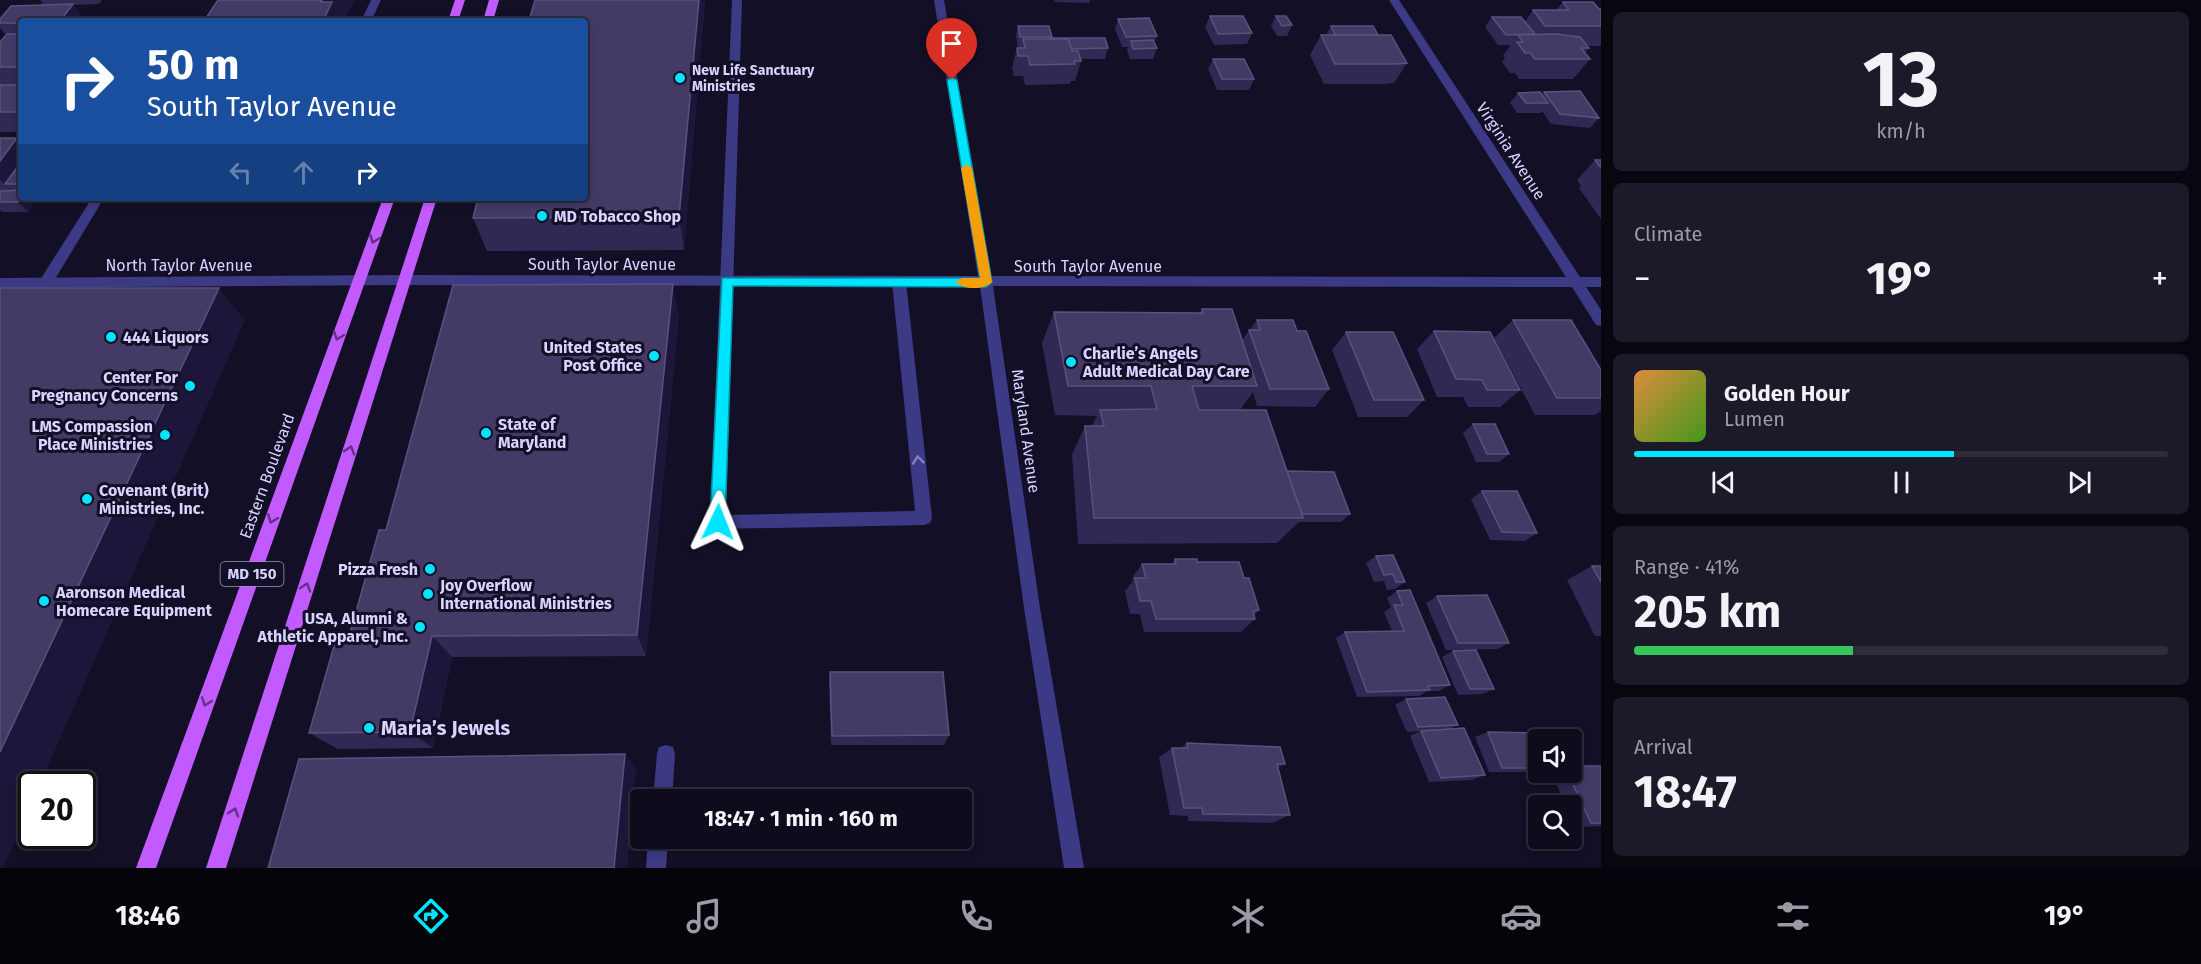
<!DOCTYPE html>
<html lang="en">
<head>
<meta charset="utf-8">
<style>
  body { margin:0; font-family:"Fira Sans",sans-serif; background:#1c1929; color:#f1f3f6; height:100vh; display:flex; flex-direction:column; font-size:22px; white-space:nowrap }
  * { box-sizing:border-box; margin:0 }
  p { font-size:20px; color:#9b9ba3 }
  .icon { flex:none; width:33px; height:33px; fill:none; stroke:currentColor; stroke-width:2; stroke-linecap:round; stroke-linejoin:round }
  .map { position:relative; flex:1; overflow:hidden }
  .side { display:flex; flex-direction:column; gap:12px; padding:12px; background:#08060f; width:600px }
  .side>* { flex:none }
  .guide { position:absolute; left:18px; top:18px; width:570px; height:183px; border-radius:6px; box-shadow:0 3px 9px #0003,0 0 0 2px #2e2b3b; background:#1a4fa0; color:#fff; overflow:hidden }
  .tools { position:absolute; left:1528px; top:729px; display:grid; gap:12px }
  .tools a { display:grid; place-items:center; width:54px; height:54px; border-radius:6px; background:#0e0b1c; box-shadow:0 3px 9px #0003,0 0 0 2px #2e2b3b; font-size:30px }
  .speed { position:absolute; left:18px; top:771px; display:flex; gap:12px; font-size:30px; font-weight:700; text-align:center }
  .speed>* { display:grid; place-content:center; width:78px; height:78px; border-radius:50%; background:#0e0b1c; box-shadow:0 3px 9px #0003,0 0 0 2px #2e2b3b; line-height:1 }
  .speed .limit { border:3px solid #111; border-radius:9px; background:#fff; color:#111 }
  .pin { position:absolute; display:grid; place-items:center; width:51px; height:51px; color:#fff; margin:-62px -26px; border-radius:50% 50% 50% 0; rotate:-45deg; box-shadow:0 0 6px #0007 }
  .pin .icon { rotate:45deg }
  .me { position:absolute; width:66px; margin:-33px; rotate:2deg; stroke-linejoin:round; filter:drop-shadow(0 0 4px #0008) }
  .turn { display:flex; align-items:center; gap:21px; height:126px; padding:0 30px; font-size:27px }
  .turn .icon { width:78px; height:78px; stroke-width:2.5 }
  .turn b { display:block; font-size:42px; line-height:51px }
  .lanes { display:flex; align-items:center; height:57px; padding:0 30px; background:#0003; justify-content:center; gap:30px; direction:ltr }
  .lanes .off { opacity:.35 }
  .big { font-size:45px; font-weight:700; line-height:1.1 }
  .side .widget { flex:1; display:flex; flex-direction:column; justify-content:center; gap:9px; min-width:0; padding:0 21px; border-radius:9px; background:#1c1929 }
  .side .dial { align-items:center; gap:0 }
  .dial b { font-size:78px; line-height:1 }
  .song { display:flex; align-items:center; gap:18px }
  .cover { width:72px; height:72px; border-radius:9px; background:linear-gradient(135deg,hsl(30 70% 55%),hsl(100 70% 35%)) }
  .played { height:6px; border-radius:3px; background:linear-gradient(90deg,#00e5ff 60%,#2e2b3b 60%) }
  .keys { display:flex; justify-content:space-around; direction:ltr }
  .heat { display:flex; justify-content:space-between; align-items:center; font-size:33px; direction:ltr }
  .charge { height:9px; border-radius:4px; background:linear-gradient(90deg,#34c759 41%,#2e2b3b 0) }
  .trip { position:absolute; left:630px; top:789px; width:342px; height:60px; border-radius:6px; background:#0e0b1c; box-shadow:0 3px 9px #0003,0 0 0 2px #2e2b3b; font-weight:700; line-height:60px; text-align:center }
  .tabs { display:flex; height:96px; justify-content:space-around; align-items:center; background:#06040b; color:#9b9ba3 }
  .tabs .icon { width:42px; height:42px }
  .tabs .current { color:#00e5ff }
  .tabs b { font-size:27px; color:#f1f3f6 }
  main { display:flex; flex:1; min-height:0 }
  .map>svg:first-child { display:block }
  .lines { fill:none; stroke-linecap:round; stroke-linejoin:round }
  .service { fill:#3d3a85; fill-rule:evenodd }
  .minor { fill:#3d3a85; fill-rule:evenodd }
  .primary { fill:#c25bff; fill-rule:evenodd }
  .wall { fill:#312854 }
  .shaded-wall { fill:#1d163a }
  .building { fill:#433a66; stroke:#5a527e; stroke-width:1.5 }
  .oneway { stroke:#623188 }
  .oneway2 { stroke:#837fbc }
  .route { fill:#00e5ff; stroke:#0095a6; stroke-width:1.5 }
  .slow { fill:#f59e0b }
  .poi-dot { fill:#00e5ff; stroke:#130f26; stroke-width:2 }
  .labels { text-anchor:middle; dominant-baseline:central; stroke-width:6; stroke-linejoin:round; paint-order:stroke }
  .far-poi-label { font-size:14px; font-weight:bold; fill:#d9d4ff; stroke:#130f26; text-anchor:start }
  .shield { fill:#130f26; stroke:#9e99be; stroke-width:1.5 }
  .shield-label { font-size:15px; font-weight:bold; fill:#d9d4ff }
  .street-label { font-size:16px; fill:#d9d4ff; stroke:#130f26 }
  .poi-label { font-size:16px; font-weight:bold; fill:#d9d4ff; stroke:#130f26; text-anchor:start }
  .near-poi-label { font-size:20px; font-weight:bold; fill:#d9d4ff; stroke:#130f26; text-anchor:start }
</style>
</head>
<body>
<main>
<div class="map">
<svg width="1601" height="868" viewBox="0 0 1601 868">
  <rect width="100%" height="100%" fill="#130f26"/>
  <g class="lines">
    <g class="service">
      <polygon points="371,0 381,0 371,21 361,21"/>
      <polygon points="732,0 742,0 726,515 915,511 892,282 899,277 906,282 932,518 930,523 924,525 718,529 712,527 710,522"/>
      <polygon points="92,198 104,198 43,299 33,299 31,295 33,291"/>
      <polygon points="666,745 673,747 675,754 672,800 653,800 657,754 659,747"/>
      <polygon points="648,838 668,838 666,868 646,868"/>
    </g>
    <polygon class="minor" points="934,0 944,0 991,276 1566,277 1389,0 1399,0 1580,277 1601,277 1601,287 1586,287 1601,310 1601,326 1596,325 1572,287 993,286 1040,608 1084,868 1064,868 1024,608 980,286 404,285 0,288 0,278 404,275 978,276"/>
    <g class="primary">
      <polygon points="455,0 465,0 458,21 448,21"/>
      <polygon points="489,0 499,0 493,21 483,21"/>
      <polygon points="383,198 395,198 156,868 136,868"/>
      <polygon points="425,198 437,198 226,868 206,868"/>
    </g>
  </g>
  <g class="wall">
    <polygon points="40,0 102,0 99,4 73,5 85,21 21,21 21,132 0,132 0,42 6,35 0,28 0,19 50,5 43,4"/>
    <polygon points="705,0 684,250 487,251 473,218 585,198"/>
    <polygon points="1054,0 1090,0 1089,3 1055,2"/>
    <polygon points="1563,2 1601,9 1601,46 1587,46 1589,48 1585,53 1590,59 1573,79 1519,79 1515,73 1510,73 1502,62 1505,58 1503,55 1511,45 1498,45 1485,27 1492,17 1525,22 1533,10 1556,10"/>
    <polygon points="1210,16 1252,33 1247,44 1214,45 1205,27"/>
    <polygon points="1276,16 1292,25 1287,36 1277,36 1271,26"/>
    <polygon points="1118,19 1157,36 1154,43 1157,48 1153,59 1130,59 1127,51 1128,47 1122,47 1115,29"/>
    <polygon points="1018,26 1052,38 1108,48 1105,59 1081,59 1081,61 1075,81 1071,81 1070,84 1025,85 1023,76 1014,76 1012,68 1017,48 1021,48 1018,48 1016,36"/>
    <polygon points="1331,26 1379,35 1407,63 1394,83 1384,84 1324,84 1310,55 1321,35 1326,35"/>
    <polygon points="1213,59 1254,79 1249,90 1217,90 1208,69"/>
    <polygon points="1544,92 1599,118 1590,128 1551,124 1542,111 1540,113 1517,113 1510,103 1518,93 1542,94"/>
    <polygon points="0,138 17,138 21,142 21,198 33,198 35,200 28,212 2,212 0,210"/>
    <polygon points="1595,160 1601,160 1601,219 1579,188 1581,186 1577,180"/>
    <polygon points="1202,309 1242,340 1257,320 1297,331 1329,389 1315,407 1257,406 1253,392 1240,410 1287,471 1350,514 1341,522 1299,522 1277,543 1078,544 1072,454 1085,426 1092,426 1097,416 1055,415 1042,343 1054,312 1199,313"/>
    <polygon points="679,316 646,656 452,657 433,748 338,749 309,733 350,633 386,530"/>
    <polygon points="1513,320 1601,370 1601,411 1595,415 1535,415 1494,338"/>
    <polygon points="1434,331 1520,390 1500,407 1468,407 1463,397 1437,397 1417,349"/>
    <polygon points="1346,332 1424,400 1407,417 1358,417 1332,350"/>
    <polygon points="1473,424 1509,454 1499,462 1476,462 1463,433"/>
    <polygon points="1482,491 1537,533 1525,541 1490,540 1471,499"/>
    <polygon points="1376,556 1405,582 1395,589 1387,590 1384,581 1374,582 1366,563"/>
    <polygon points="1175,559 1197,562 1244,578 1259,610 1254,615 1255,619 1241,632 1144,632 1140,614 1130,614 1125,591 1133,581 1132,578 1142,564 1171,564"/>
    <polygon points="1592,566 1601,566 1601,636 1595,636 1567,580"/>
    <polygon points="1397,591 1450,685 1439,691 1428,691 1419,696 1357,697 1336,638 1345,632 1392,631 1384,612 1391,607 1387,598"/>
    <polygon points="1437,596 1509,643 1497,649 1446,650 1426,603"/>
    <polygon points="1453,651 1494,689 1482,694 1458,695 1442,657"/>
    <polygon points="830,672 949,735 944,745 831,745 829,683"/>
    <polygon points="1406,699 1458,725 1448,729 1485,775 1472,780 1429,782 1410,736 1420,731 1407,732 1395,705"/>
    <polygon points="1488,732 1539,740 1539,772 1489,772 1475,737"/>
    <polygon points="1187,743 1285,764 1278,768 1290,815 1272,823 1188,821 1188,816 1170,815 1159,757 1172,748 1181,748"/>
    <polygon points="1601,766 1601,826 1576,827 1572,818 1572,806 1566,806 1551,772 1572,772"/>
  </g>
  <g class="shaded-wall">
    <polygon points="322,0 355,0 344,21 323,21 320,2"/>
    <polygon points="699,0 705,0 684,250 679,217"/>
    <polygon points="73,4 85,21 60,21"/>
    <polygon points="17,138 21,142 21,177 5,184 11,191 0,180 0,161"/>
    <polygon points="21,197 21,198 33,198 35,200 28,212 18,202"/>
    <polygon points="673,284 679,316 646,656 637,635"/>
    <polygon points="219,288 245,320 40,784 32,784 32,804 3,868 0,868 0,752"/>
    <polygon points="432,636 452,657 433,748 410,732"/>
    <polygon points="625,754 636,769 627,868 614,868"/>
  </g>
  <g class="building">
    <polygon points="218,0 322,0 320,2 332,2 323,21 204,21"/>
    <polygon points="535,0 699,0 679,217 473,218 478,198 585,198 585,21 529,21"/>
    <polygon points="1563,2 1593,2 1599,9 1601,9 1601,26 1545,26 1533,10 1569,10"/>
    <polygon points="73,4 60,21 21,21 21,23 0,23 0,19 11,6"/>
    <polygon points="1210,16 1243,16 1252,33 1218,34"/>
    <polygon points="1276,16 1286,16 1292,25 1282,26"/>
    <polygon points="1492,17 1521,17 1535,34 1506,35"/>
    <polygon points="1149,18 1157,36 1126,37 1118,19"/>
    <polygon points="1018,26 1049,26 1052,37 1020,37"/>
    <polygon points="1331,26 1373,26 1378,35 1335,35"/>
    <polygon points="7,34 21,34 21,67 0,67 0,42"/>
    <polygon points="1556,34 1580,37 1589,48 1581,48 1590,59 1535,59 1530,53 1525,53 1517,42 1523,42 1518,35"/>
    <polygon points="1321,35 1391,35 1407,63 1396,64 1335,64"/>
    <polygon points="1050,38 1105,38 1108,48 1071,49 1068,39 1051,39"/>
    <polygon points="1023,39 1068,39 1072,51 1078,51 1081,61 1074,61 1075,64 1030,65 1028,56 1018,56 1017,48 1025,48"/>
    <polygon points="1153,40 1157,48 1133,49 1131,41"/>
    <polygon points="1213,59 1244,59 1254,79 1222,79"/>
    <rect x="0" y="85" width="21" height="27"/>
    <polygon points="1580,91 1599,118 1560,114 1544,92"/>
    <polygon points="1540,92 1548,103 1526,103 1518,93"/>
    <polygon points="0,138 17,138 0,161"/>
    <polygon points="1595,160 1601,160 1601,168"/>
    <polygon points="21,162 21,184 5,184"/>
    <polygon points="21,190 21,197 18,202 0,202 0,191"/>
    <polygon points="673,284 637,635 432,636 410,732 309,733 338,632 350,633 379,530 386,530 453,285"/>
    <polygon points="0,288 219,288 0,752"/>
    <polygon points="1202,309 1232,309 1257,386 1192,386 1199,410 1266,410 1303,518 1094,518 1085,426 1104,426 1100,410 1157,409 1151,386 1068,386 1054,312 1203,313"/>
    <polygon points="1257,320 1293,320 1297,331 1306,331 1329,389 1270,389 1249,330 1260,330"/>
    <polygon points="1513,320 1571,320 1601,370 1601,398 1557,398"/>
    <polygon points="1434,331 1490,332 1520,390 1487,390 1482,380 1456,379"/>
    <polygon points="1346,332 1393,332 1424,400 1374,400"/>
    <polygon points="1473,424 1495,424 1509,454 1487,454"/>
    <polygon points="1287,471 1334,472 1350,514 1302,514"/>
    <polygon points="1482,491 1517,491 1537,533 1502,532"/>
    <polygon points="1393,555 1405,582 1396,582 1393,574 1384,575 1376,556"/>
    <polygon points="1175,559 1197,559 1197,562 1239,562 1244,578 1249,578 1259,610 1253,611 1255,619 1156,619 1151,601 1140,601 1135,578 1146,578 1142,564 1176,564"/>
    <polygon points="1592,566 1601,566 1601,582"/>
    <polygon points="1410,590 1450,685 1428,686 1430,690 1367,692 1345,632 1404,631 1394,605 1403,605 1397,591"/>
    <polygon points="1487,595 1509,643 1458,643 1437,596"/>
    <polygon points="1476,650 1494,689 1470,689 1453,651"/>
    <polygon points="830,672 943,672 949,735 832,736"/>
    <polygon points="1445,697 1458,725 1418,727 1406,699"/>
    <polygon points="1464,728 1485,775 1441,778 1421,731"/>
    <polygon points="1488,732 1542,733 1545,740 1539,740 1539,768 1502,768"/>
    <polygon points="1187,743 1280,747 1285,764 1277,764 1290,815 1203,814 1202,808 1184,808 1172,748 1188,748"/>
    <polygon points="625,754 614,868 268,868 299,759"/>
    <polygon points="1572,766 1601,766 1601,823 1591,823 1567,772 1572,772"/>
  </g>
  <defs><path id="oneway-chevron" d="M-2-3.5L2.5 0L-2 3.5" fill="none" stroke-width="1.6" stroke-linecap="round" stroke-linejoin="round" transform="scale(1.5)"/></defs>
  <g class="oneway">
    <use href="#oneway-chevron" transform="translate(374 239) rotate(110)"/>
    <use href="#oneway-chevron" transform="translate(338 336) rotate(110)"/>
    <use href="#oneway-chevron" transform="translate(350 450) rotate(-72)"/>
    <use href="#oneway-chevron" transform="translate(272 519) rotate(110)"/>
    <use href="#oneway-chevron" transform="translate(306 587) rotate(-72)"/>
    <use href="#oneway-chevron" transform="translate(206 702) rotate(110)"/>
    <use href="#oneway-chevron" transform="translate(234 812) rotate(-72)"/>
  </g>
  <use class="oneway2" href="#oneway-chevron" transform="translate(918 460) rotate(-96)"/>
  <polygon class="route" points="952,77 957,80 992,282 986,287 733,286 725,522 723,526 718,528 712,526 710,522 722,278 980,278 947,80"/>
  <path class="slow" d="M967,164L972,168L992,282C986,290 962,290 956,282L962,278H980L961,168Z"/>
  <g class="poi-dot">
    <circle cx="680" cy="78" r="6"/>
    <circle cx="542" cy="216" r="6"/>
    <circle cx="111" cy="337" r="6"/>
    <circle cx="654" cy="356" r="6"/>
    <circle cx="1071" cy="362" r="6"/>
    <circle cx="190" cy="386" r="6"/>
    <circle cx="486" cy="433" r="6"/>
    <circle cx="165" cy="435" r="6"/>
    <circle cx="87" cy="499" r="6"/>
    <circle cx="430" cy="569" r="6"/>
    <circle cx="428" cy="594" r="6"/>
    <circle cx="44" cy="601" r="6"/>
    <circle cx="420" cy="627" r="6"/>
    <circle cx="369" cy="728" r="6"/>
  </g>
  <g class="labels">
    <g class="far-poi-label">
      <text x="692" y="70">New Life Sanctuary<tspan x="692" dy="16">Ministries</tspan></text>
    </g>
    <rect class="shield" x="220.5" y="562" width="63" height="24" rx="4.5"/>
    <g class="shield-label">
      <text x="252" y="574">MD 150</text>
    </g>
    <g class="street-label">
      <text transform="translate(1511 151) rotate(57)">Virginia Avenue</text>
      <text x="602" y="264">South Taylor Avenue</text>
      <text x="179" y="265">North Taylor Avenue</text>
      <text x="1088" y="266">South Taylor Avenue</text>
      <text transform="translate(1026 431) rotate(82)">Maryland Avenue</text>
      <text transform="translate(267 476) rotate(-70)">Eastern Boulevard</text>
    </g>
    <g class="poi-label">
      <text x="554" y="216">MD Tobacco Shop</text>
      <text x="123" y="337">444 Liquors</text>
      <text x="642" y="347" text-anchor="end">United States<tspan x="642" dy="18">Post Office</tspan></text>
      <text x="1083" y="353">Charlie’s Angels<tspan x="1083" dy="18">Adult Medical Day Care</tspan></text>
      <text x="178" y="377" text-anchor="end">Center For<tspan x="178" dy="18">Pregnancy Concerns</tspan></text>
      <text x="498" y="424">State of<tspan x="498" dy="18">Maryland</tspan></text>
      <text x="153" y="426" text-anchor="end">LMS Compassion<tspan x="153" dy="18">Place Ministries</tspan></text>
      <text x="99" y="490">Covenant (Brit)<tspan x="99" dy="18">Ministries, Inc.</tspan></text>
      <text x="418" y="569" text-anchor="end">Pizza Fresh</text>
      <text x="440" y="585">Joy Overflow<tspan x="440" dy="18">International Ministries</tspan></text>
      <text x="56" y="592">Aaronson Medical<tspan x="56" dy="18">Homecare Equipment</tspan></text>
      <text x="408" y="618" text-anchor="end">USA, Alumni &amp;<tspan x="408" dy="18">Athletic Apparel, Inc.</tspan></text>
    </g>
    <g class="near-poi-label">
      <text x="381" y="728">Maria’s Jewels</text>
    </g>
  </g>
</svg>
<div class="tools">
<a><svg class="icon" aria-label="sound" viewBox="0 0 24 24"><path d="M4 9h4l5-4v14l-5-4H4zM17 9q2 3 0 6"/></svg></a>
<a><svg class="icon" aria-label="search" viewBox="0 0 24 24"><circle cx="10" cy="10" r="6"/><path d="M15 15l6 6"/></svg></a>
</div>
<div class="speed"><div class="limit">20</div></div>
<div class="pin" style="left:952px;top:80px;background:#d93025"><svg class="icon" aria-label="arrive" viewBox="0 0 24 24"><path d="M6 21V4h12l-3 4 3 4H6"/></svg></div>
<svg class="me" style="left:718px;top:522px" viewBox="-20 -20 40 40"><path d="M0-17L14 15 0 8-14 15z" fill="#00e5ff" stroke="#fff" stroke-width="4"/></svg>
<div class="trip">18:47 · 1 min · 160 m</div>
<div class="guide">
<div class="turn"><svg class="icon" aria-label="right" viewBox="0 0 24 24"><path d="M7 20v-9h11M14 6l5 5-5 5"/></svg><div><b>50 m</b>South Taylor Avenue</div></div>
<div class="lanes"><svg class="icon off" aria-label="left" viewBox="0 0 24 24"><path d="M17 20v-9H6M10 6l-5 5 5 5"/></svg><svg class="icon off" aria-label="ahead" viewBox="0 0 24 24"><path d="M12 20V5M6 11l6-6 6 6"/></svg><svg class="icon" aria-label="right" viewBox="0 0 24 24"><path d="M7 20v-9h11M14 6l5 5-5 5"/></svg></div>
</div>
</div>
<section class="side">
<div class="widget dial"><b>13</b><p>km/h</p></div>
<div class="widget"><p>Climate</p>
<div class="heat"><a>−</a><b class="big">19°</b><a>+</a></div>
</div>
<div class="widget">
<div class="song"><i class="cover"></i><div><b>Golden Hour</b><p>Lumen</p></div></div>
<div class="played"></div>
<div class="keys"><svg class="icon" aria-label="previous" viewBox="0 0 24 24"><path d="M18 5L8 12l10 7zM5 5v14"/></svg><svg class="icon" aria-label="pause" viewBox="0 0 24 24"><path d="M8 5v14M16 5v14"/></svg><svg class="icon" aria-label="next" viewBox="0 0 24 24"><path d="M6 5l10 7-10 7zM19 5v14"/></svg></div>
</div>
<div class="widget"><p>Range · 41%</p><b class="big">205 km</b><div class="charge"></div></div>
<div class="widget"><p>Arrival</p><b class="big">18:47</b></div>
</section>
</main>
<nav class="tabs">
<b>18:46</b>
<svg class="icon current" aria-label="directions" viewBox="0 0 24 24"><path d="M12 3l9 9-9 9-9-9zM9 14v-3h6M13 9l2 2-2 2"/></svg>
<svg class="icon" aria-label="music" viewBox="0 0 24 24"><path d="M9 18V5l10-2v13"/><circle cx="6" cy="18" r="3"/><circle cx="16" cy="16" r="3"/></svg>
<svg class="icon" aria-label="phone" viewBox="0 0 24 24"><path d="M5 4h4l2 5-3 2q2 4 5 5l2-3 5 2v4C11 20 4 13 5 4z"/></svg>
<svg class="icon" aria-label="climate" viewBox="0 0 24 24"><path d="M12 3v18M4 7l16 10M4 17L20 7"/></svg>
<svg class="icon" aria-label="car" viewBox="0 0 24 24"><path d="M5 17H2v-5l4-1 3-4h7l3 4 3 1v5h-3M9 17h6M6 11h13"/><circle cx="7" cy="17" r="2"/><circle cx="17" cy="17" r="2"/></svg>
<svg class="icon" aria-label="filters" viewBox="0 0 24 24"><path d="M4 7h16M4 17h16"/><circle cx="9" cy="7" r="2"/><circle cx="15" cy="17" r="2"/></svg>
<b>19°</b>
</nav>
</body>
</html>
